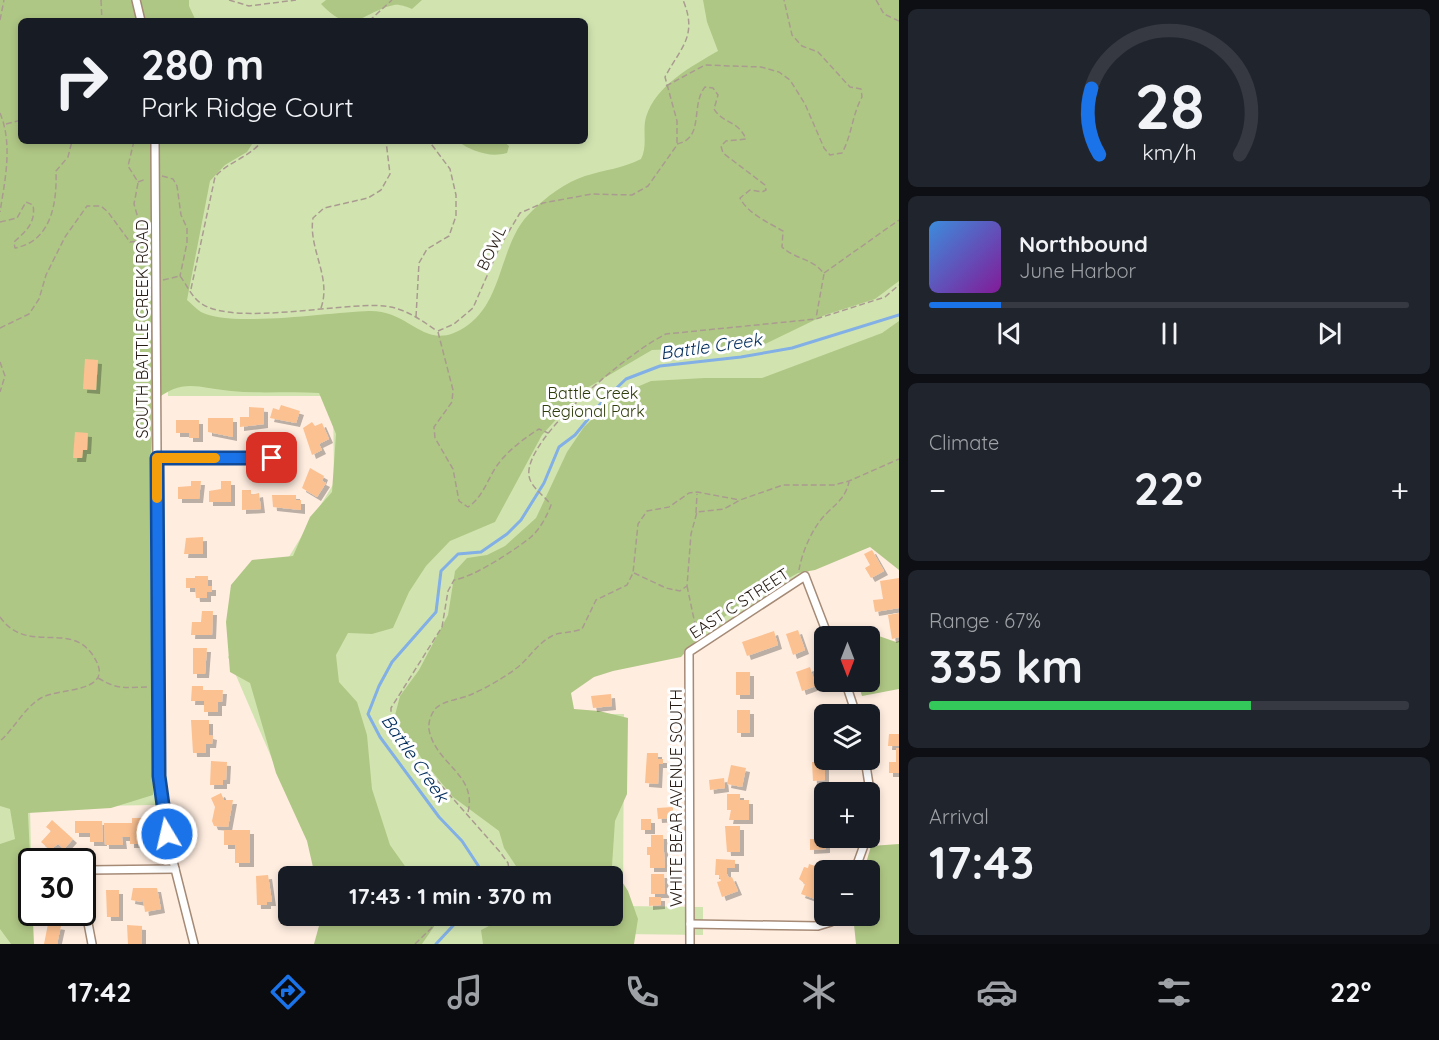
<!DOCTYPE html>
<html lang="en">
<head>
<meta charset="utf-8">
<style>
  body { margin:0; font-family:Quicksand,sans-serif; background:#20242c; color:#f1f3f6; height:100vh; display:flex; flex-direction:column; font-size:22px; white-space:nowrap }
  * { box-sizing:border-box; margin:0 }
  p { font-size:20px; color:#9ea1a6 }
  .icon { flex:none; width:33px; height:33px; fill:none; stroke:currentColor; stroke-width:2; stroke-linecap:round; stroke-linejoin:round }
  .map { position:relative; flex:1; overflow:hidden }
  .sheet { display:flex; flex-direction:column; gap:9px; padding:9px; background:#0d0f14; width:540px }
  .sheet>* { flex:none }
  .guide { position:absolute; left:18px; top:18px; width:570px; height:126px; border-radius:9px; box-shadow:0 3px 9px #0003; background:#171b24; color:#f1f3f6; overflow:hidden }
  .needle { width:39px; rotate:180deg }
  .tools { position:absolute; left:814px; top:626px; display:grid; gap:12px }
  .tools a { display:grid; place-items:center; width:66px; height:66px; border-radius:9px; background:#171b24; box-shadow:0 3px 9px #0003; font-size:30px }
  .speed { position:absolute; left:18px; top:848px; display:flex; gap:12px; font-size:30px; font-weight:700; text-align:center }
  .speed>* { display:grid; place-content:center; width:78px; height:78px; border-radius:50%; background:#171b24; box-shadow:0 3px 9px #0003; line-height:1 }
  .speed .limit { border:3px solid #111; border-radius:9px; background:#fff; color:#111 }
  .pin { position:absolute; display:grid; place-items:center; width:51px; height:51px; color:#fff; margin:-26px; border-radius:12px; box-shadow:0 3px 9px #0006 }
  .me { position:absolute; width:66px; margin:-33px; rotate:351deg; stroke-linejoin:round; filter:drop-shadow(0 0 4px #0008) }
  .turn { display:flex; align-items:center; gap:21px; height:126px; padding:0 24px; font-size:27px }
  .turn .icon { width:78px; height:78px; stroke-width:2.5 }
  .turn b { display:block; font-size:42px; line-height:51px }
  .big { font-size:45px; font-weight:700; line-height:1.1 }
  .sheet .card { flex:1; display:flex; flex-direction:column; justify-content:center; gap:9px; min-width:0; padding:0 21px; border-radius:9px; background:#20242c }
  .sheet .dial { align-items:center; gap:0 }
  .dial svg { height:156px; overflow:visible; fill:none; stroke:#363941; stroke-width:7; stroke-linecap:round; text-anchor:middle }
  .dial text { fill:#f1f3f6; stroke:none }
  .song { display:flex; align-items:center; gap:18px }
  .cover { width:72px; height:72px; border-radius:9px; background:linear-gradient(135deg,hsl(210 70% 55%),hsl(290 70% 35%)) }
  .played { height:6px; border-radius:3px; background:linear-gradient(90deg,#1a73e8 15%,#363941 15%) }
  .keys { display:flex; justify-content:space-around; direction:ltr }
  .heat { display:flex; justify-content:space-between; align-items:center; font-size:33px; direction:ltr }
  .charge { height:9px; border-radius:4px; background:linear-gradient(90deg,#34c759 67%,#363941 0) }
  .trip { position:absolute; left:278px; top:866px; width:345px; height:60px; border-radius:9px; background:#171b24; box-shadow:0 3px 9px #0003; font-weight:700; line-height:60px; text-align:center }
  .tab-bar { display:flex; height:96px; justify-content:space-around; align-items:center; background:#090b0e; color:#9ea1a6 }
  .tab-bar .icon { width:42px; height:42px }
  .tab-bar .selected { color:#1a73e8 }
  .tab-bar b { font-size:27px; color:#f1f3f6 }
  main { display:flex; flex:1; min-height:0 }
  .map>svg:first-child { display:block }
  .green { fill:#d1e4b0; fill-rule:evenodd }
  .forest { fill:#afc785 }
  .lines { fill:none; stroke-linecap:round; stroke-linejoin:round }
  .stream { stroke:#82afe5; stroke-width:3 }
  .building { fill:#fcc191; filter:url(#shadow) }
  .minor-casing { stroke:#a58a76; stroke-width:10 }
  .path { stroke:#aa9b90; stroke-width:1.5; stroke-dasharray:6 3; stroke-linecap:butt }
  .minor { stroke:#fff; stroke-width:7 }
  .route-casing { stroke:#114b97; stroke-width:15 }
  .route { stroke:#1a73e8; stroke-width:10 }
  .slow { stroke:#f59e0b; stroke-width:10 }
  .labels { text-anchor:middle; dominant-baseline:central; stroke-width:6; stroke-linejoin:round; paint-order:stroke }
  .street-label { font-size:16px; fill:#281d15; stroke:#fefefe }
  .park-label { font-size:16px; fill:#2f3d0b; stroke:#fefefe }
  .water-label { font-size:18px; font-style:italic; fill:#002c5c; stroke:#fefefe }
</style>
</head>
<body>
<main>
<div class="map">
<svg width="899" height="944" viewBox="0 0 899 944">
  <defs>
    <filter id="shadow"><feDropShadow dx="4" dy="4" stdDeviation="0" flood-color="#0004"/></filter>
  </defs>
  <rect width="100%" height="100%" fill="#ffede0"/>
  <path class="green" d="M0,0H899V537L832,534L805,577L689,652L557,678L556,714H624L623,906L703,907V935L622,934L621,944H315L322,915H612V876H316L311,849L228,657L334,483L333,396H168L167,338L30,480H151L156,805L30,807L33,944H0ZM21,21H585V141H21Z"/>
  <g class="forest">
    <path d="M0,0H189V6L196,21H21V141H254L247,152L225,165L210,181L187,300C191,303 196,309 201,312C231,328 331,312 369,311C413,310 425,356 468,325C505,298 499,241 532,211C546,197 566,182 585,176C604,170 624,168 641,159C648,145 642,131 646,117C656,85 692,66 718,51L707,22L703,0H899V281L875,299L825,315L761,346L652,350L582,391L542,435L495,522L450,541L426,566L409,592L393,628L372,634L348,633L336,655L339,682L357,702L367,735L372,789L390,845L407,869L431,876H315L307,841L276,773L250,683L230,672L226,622L231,585L252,560L293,556L310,517L332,492L336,434L319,393C290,391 260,394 231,391C197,388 183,377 153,402L150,500L153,795L111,808L28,813L34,944H11L0,929V844L15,839L10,809L0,806Z"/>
    <path d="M326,0H422L412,9C407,7 399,4 394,5C359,13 354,38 321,4Z"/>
    <path d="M457,141H503L509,146L507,153C489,158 472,151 457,141Z"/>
    <polygon points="899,321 899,570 870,547 815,570 798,573 751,599 709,627 681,657 613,671 594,677 571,693 574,709 599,711 628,718 627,794 615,821 612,866 628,891 638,919 634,944 483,944 481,930 501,920 524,920 527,915 612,915 612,876 516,876 516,866 504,848 499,831 453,797 422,759 394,719 400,696 419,670 448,615 455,571 467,558 487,555 505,546 536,518 567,452 584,427 618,395 651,381 704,378 762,378 882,333"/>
    <polygon points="873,634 896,642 899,641 899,689 862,696 857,681 870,681 870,636 841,635"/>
    <polygon points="899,844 899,944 856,944 853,915 870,915 870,870 864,870 871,846"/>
    <polygon points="322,915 442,915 422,944 314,944"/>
  </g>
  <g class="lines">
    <g class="stream">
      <polyline points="485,876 462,841 439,817 380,737 368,714 379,686 392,662 436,612 441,571 458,554 481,552 507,534 521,520 544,483 559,447 575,435 602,402 626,379 660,366 741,357 792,348 899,315"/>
      <polyline points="436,944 463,915"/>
    </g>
  </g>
  <g class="building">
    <polygon points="85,359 98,360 96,390 83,389"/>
    <polygon points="281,405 300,411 296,423 270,418 273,408 279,410"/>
    <polygon points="249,407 264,408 264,424 240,427 240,417 249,417"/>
    <polygon points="208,418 233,418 233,437 208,432"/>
    <polygon points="176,420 199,420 199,438 189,438 189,433 176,433"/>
    <polygon points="312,422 315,426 322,423 329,439 319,444 322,450 312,455 303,428"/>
    <polygon points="75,432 88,433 87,450 83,450 82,458 73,458"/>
    <polygon points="310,468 324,476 322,481 326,483 317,497 302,488"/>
    <polygon points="191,481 201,481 199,499 178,499 178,487 191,486"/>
    <polygon points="221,481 231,481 231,502 209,502 209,491 221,489"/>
    <polygon points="242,490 251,490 251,495 259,493 261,509 242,510"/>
    <polygon points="272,495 296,495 296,500 301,500 301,510 273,507"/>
    <polygon points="203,537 203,554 184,554 186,538"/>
    <polygon points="872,550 884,571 871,578 865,568 870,565 864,554"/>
    <polygon points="195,576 208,576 208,586 212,586 212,592 207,592 207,598 196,598 195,588 186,588 186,578 195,578"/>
    <polygon points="899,578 899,608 875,612 873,600 883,599 880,581"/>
    <polygon points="202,611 213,611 212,635 191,635 192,622 201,622"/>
    <polygon points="899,613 899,637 892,639 888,615"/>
    <polygon points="798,630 805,650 793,655 786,634"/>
    <polygon points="774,631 778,645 747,656 742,642"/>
    <polygon points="193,648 207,648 205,674 193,674"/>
    <polygon points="810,667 816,686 802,691 796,672"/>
    <rect x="736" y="672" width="14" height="23"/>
    <polygon points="192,686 203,686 203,690 223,690 222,702 218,702 218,712 204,712 204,701 191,701"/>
    <polygon points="611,694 612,706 593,708 591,696"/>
    <rect x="737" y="710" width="13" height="23"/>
    <polygon points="826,711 825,725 817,726 815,713"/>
    <polygon points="191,720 209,720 209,735 213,736 212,744 206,744 206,753 193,753"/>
    <polygon points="817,729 825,729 825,753 818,754"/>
    <polygon points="889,734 899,734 899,746 888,746"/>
    <polygon points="896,748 899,748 899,773 889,773 889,762 896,762"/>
    <polygon points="647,753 658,753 658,759 663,759 663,764 659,764 658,784 645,783"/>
    <polygon points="211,761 227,762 226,780 223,780 223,785 210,785"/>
    <polygon points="812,762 825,762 825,780 813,781"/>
    <polygon points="731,765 746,768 742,787 727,784"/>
    <polygon points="724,778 725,788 710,790 709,780"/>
    <polygon points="221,793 224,800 233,800 228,827 214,826 212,821 215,807 211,798"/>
    <polygon points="727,794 740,794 740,800 749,800 749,820 729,820 731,810 727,810"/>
    <polygon points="825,795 825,819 821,819 820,796"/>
    <polygon points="673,807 673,818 658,819 657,808"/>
    <polygon points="132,818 143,818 143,844 130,844 130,837 122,837 123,845 105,845 104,823 132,823"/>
    <rect x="641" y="819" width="10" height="11"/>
    <polygon points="52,820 73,839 64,849 58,844 50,850 41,842 51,831 46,827"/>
    <polygon points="75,821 102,821 103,842 90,842 90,833 75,833"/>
    <polygon points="725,826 740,826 740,852 727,852"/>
    <polygon points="224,830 250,830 250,863 235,863 235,845 224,845"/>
    <polygon points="651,835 663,835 665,868 650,868 650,855 647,855 647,847 651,847"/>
    <polygon points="810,839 826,839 826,849 810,850"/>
    <polygon points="716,859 735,860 735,868 727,868 727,874 729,878 732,877 738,891 722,897 717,882 721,881 719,875 715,875"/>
    <polygon points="809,864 825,869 825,878 815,899 801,894 805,884 799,879 804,867 808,868"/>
    <polygon points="651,874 664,874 665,894 651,894"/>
    <polygon points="268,875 272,902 267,902 267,905 257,905 256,876"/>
    <polygon points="133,888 157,888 161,909 145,912 143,898 142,902 131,900"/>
    <polygon points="106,890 119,890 119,917 107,917"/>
    <polygon points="649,897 661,897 661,905 649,906"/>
    <rect x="38" y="912" width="26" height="6"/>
    <polygon points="48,924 61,926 57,944 44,944"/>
    <polygon points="127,925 142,926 142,944 128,944"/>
  </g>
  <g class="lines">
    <defs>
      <g id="minor">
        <polyline points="136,0 141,21"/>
        <polyline points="155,141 159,776 171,853 194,944"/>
        <polyline points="157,457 271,457"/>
        <polyline points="845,681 856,714"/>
        <polyline points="865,759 870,791 870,822"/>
        <polyline points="855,870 867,837"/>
        <polyline points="690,924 818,926 831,922 839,915"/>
        <polyline points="92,944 88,923 88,870 175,869"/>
        <polyline points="690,944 689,652 805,576 828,636"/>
      </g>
    </defs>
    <use href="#minor" class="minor-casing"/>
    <g class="path">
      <polyline points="101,0 102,21"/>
      <polyline points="229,0 249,6 296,0"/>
      <polyline points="876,0 884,14 899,21"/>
      <polyline points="0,20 4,0"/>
      <polyline points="369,21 392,0"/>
      <path d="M666,86L705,65L761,67L779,72L790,80L805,104L824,148L830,155L842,153C852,135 852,115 862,97L861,89L850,87L818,52L802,46L792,35L784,0"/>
      <path d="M0,113C13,144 5,180 0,212"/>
      <polyline points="6,124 21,120"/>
      <polyline points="134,141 128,166 138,182"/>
      <path d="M677,143V121L665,77C681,47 698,36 683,0"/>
      <path d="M677,144C705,138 690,106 705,87L713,88L718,95L714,109C723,124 738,120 746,139L726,141L721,146L723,153L765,185L766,190L762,192L750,190L740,198C747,213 769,223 783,231L782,247C796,260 813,258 824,274L816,318"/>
      <polyline points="162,176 173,179 177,186 181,215 187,228 187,243 180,276"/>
      <polyline points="138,182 146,179"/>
      <polyline points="138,183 134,204 143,236"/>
      <path d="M0,222L17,218L26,202L33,205C36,223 26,231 14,242L15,248C52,241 57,202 56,171L68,157L72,141"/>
      <polyline points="824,273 899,220"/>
      <path d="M180,276C187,285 192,298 202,304C236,326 342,302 384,306C405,308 421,320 437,331"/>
      <polyline points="163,280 180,276"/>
      <path d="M191,289L215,177C227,162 249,158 262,141"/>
      <path d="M321,308C332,277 308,249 313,218L324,208L368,198L381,190L390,174L386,141"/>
      <polyline points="416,317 419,263 427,249 449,236 456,216 456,195 450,169 429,141"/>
      <polyline points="0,328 29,314 39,299 46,275 65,237 87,206 101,206 108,212 130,242 139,241 148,232"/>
      <polyline points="438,331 454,324 473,308 500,246 520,213 543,203 592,194 632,195 648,186 677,145"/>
      <path d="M438,332L453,390L452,402L434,427L435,438L453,469L459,501L468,507C482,498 487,481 496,467C506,452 523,439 539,429L548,433"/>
      <polyline points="0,362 5,376 0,392"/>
      <polyline points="696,513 697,494"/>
      <path d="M799,570C802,552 813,526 827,513C838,502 845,498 849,482"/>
      <polyline points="634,573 666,588 680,591 687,586 691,534 697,512 724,509 740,500 783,485 834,485 849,481 899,459"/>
      <polyline points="687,586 695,624 702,635"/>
      <path d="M0,617C27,655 68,621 92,654C120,694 60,687 41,698C24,708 14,729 0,741"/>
      <path d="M98,678C120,691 126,687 150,687"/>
      <path d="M468,812C477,776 439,765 430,734C427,725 430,715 436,708C443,701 460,699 470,695C486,688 504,678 518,667C530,657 538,643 552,636C558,632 572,633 582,629L596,600L627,585L633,573L638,524L647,511L669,507L689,493L697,492L740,500"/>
      <path d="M510,876L508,863L500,852L402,741L391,721V708L442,627L448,591L454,580C474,577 515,550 531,537C540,529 547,516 551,505C545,496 531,488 529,476C523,438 633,349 666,334L816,319L885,297L899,285"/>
      <polyline points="472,915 482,915"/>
      <polyline points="415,944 445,915"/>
    </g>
    <use href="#minor" class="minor"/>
  </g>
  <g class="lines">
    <defs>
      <polyline id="route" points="167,834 159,776 157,458 272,458"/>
    </defs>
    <use href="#route" class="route-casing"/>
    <use href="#route" class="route"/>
    <polyline class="slow" points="157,498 157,458 215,458"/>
  </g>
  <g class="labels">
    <g class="street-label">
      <text transform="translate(491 248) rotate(-65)">BOWL</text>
      <text transform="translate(142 329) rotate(-90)">SOUTH BATTLE CREEK ROAD</text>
      <text transform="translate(739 603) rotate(-33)">EAST C STREET</text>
      <text transform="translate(676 798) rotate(-90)">WHITE BEAR AVENUE SOUTH</text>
    </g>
    <g class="park-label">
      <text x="593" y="393">Battle Creek<tspan x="593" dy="18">Regional Park</tspan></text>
    </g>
    <g class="water-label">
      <text transform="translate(711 346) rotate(-8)">Battle Creek</text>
      <text transform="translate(415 758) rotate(55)">Battle Creek</text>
    </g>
  </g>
</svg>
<div class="tools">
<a><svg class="needle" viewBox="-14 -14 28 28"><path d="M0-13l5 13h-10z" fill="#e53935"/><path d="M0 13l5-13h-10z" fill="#9ea1a6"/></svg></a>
<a><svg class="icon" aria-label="layers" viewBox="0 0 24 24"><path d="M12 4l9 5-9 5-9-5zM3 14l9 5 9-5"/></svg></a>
<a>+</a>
<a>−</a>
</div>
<div class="speed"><div class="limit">30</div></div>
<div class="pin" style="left:272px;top:458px;background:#d93025"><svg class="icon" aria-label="arrive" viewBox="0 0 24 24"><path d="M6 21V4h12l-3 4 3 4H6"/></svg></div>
<svg class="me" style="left:167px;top:834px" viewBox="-20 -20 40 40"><circle r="17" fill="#1a73e8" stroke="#fff" stroke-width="3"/><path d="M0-11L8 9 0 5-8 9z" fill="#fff"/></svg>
<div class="trip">17:43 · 1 min · 370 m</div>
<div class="guide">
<div class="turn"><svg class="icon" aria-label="right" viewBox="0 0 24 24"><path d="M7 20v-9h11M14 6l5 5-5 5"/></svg><div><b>280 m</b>Park Ridge Court</div></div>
</div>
</div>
<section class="sheet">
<div class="card dial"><svg viewBox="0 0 100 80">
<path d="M14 69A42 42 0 1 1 86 69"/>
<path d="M14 69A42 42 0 0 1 10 35" stroke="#1a73e8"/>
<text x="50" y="56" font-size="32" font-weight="700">28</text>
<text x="50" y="72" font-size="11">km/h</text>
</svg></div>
<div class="card">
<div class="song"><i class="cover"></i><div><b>Northbound</b><p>June Harbor</p></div></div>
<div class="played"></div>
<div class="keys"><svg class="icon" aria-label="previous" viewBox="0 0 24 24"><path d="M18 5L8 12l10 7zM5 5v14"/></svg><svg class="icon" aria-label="pause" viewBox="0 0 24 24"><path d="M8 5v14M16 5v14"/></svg><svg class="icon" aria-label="next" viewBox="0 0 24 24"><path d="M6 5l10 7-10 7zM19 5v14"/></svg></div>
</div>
<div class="card"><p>Climate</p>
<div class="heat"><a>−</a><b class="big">22°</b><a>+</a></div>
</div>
<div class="card"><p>Range · 67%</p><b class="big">335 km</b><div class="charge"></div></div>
<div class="card"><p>Arrival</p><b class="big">17:43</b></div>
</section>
</main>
<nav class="tab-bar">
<b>17:42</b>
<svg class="icon selected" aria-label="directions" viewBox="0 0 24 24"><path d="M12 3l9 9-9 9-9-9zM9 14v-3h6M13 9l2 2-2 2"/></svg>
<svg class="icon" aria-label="music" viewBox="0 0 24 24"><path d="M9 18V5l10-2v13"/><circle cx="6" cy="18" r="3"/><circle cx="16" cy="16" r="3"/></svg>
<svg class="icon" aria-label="phone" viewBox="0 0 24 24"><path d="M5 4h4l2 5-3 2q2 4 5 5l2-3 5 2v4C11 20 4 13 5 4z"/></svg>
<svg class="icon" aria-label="climate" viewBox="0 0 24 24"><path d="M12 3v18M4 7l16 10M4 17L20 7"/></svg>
<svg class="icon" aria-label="car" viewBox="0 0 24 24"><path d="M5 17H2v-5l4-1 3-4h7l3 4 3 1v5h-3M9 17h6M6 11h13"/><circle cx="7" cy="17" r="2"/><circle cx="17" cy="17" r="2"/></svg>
<svg class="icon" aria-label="filters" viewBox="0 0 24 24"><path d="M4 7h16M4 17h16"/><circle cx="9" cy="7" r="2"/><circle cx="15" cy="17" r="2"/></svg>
<b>22°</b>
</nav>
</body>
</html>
